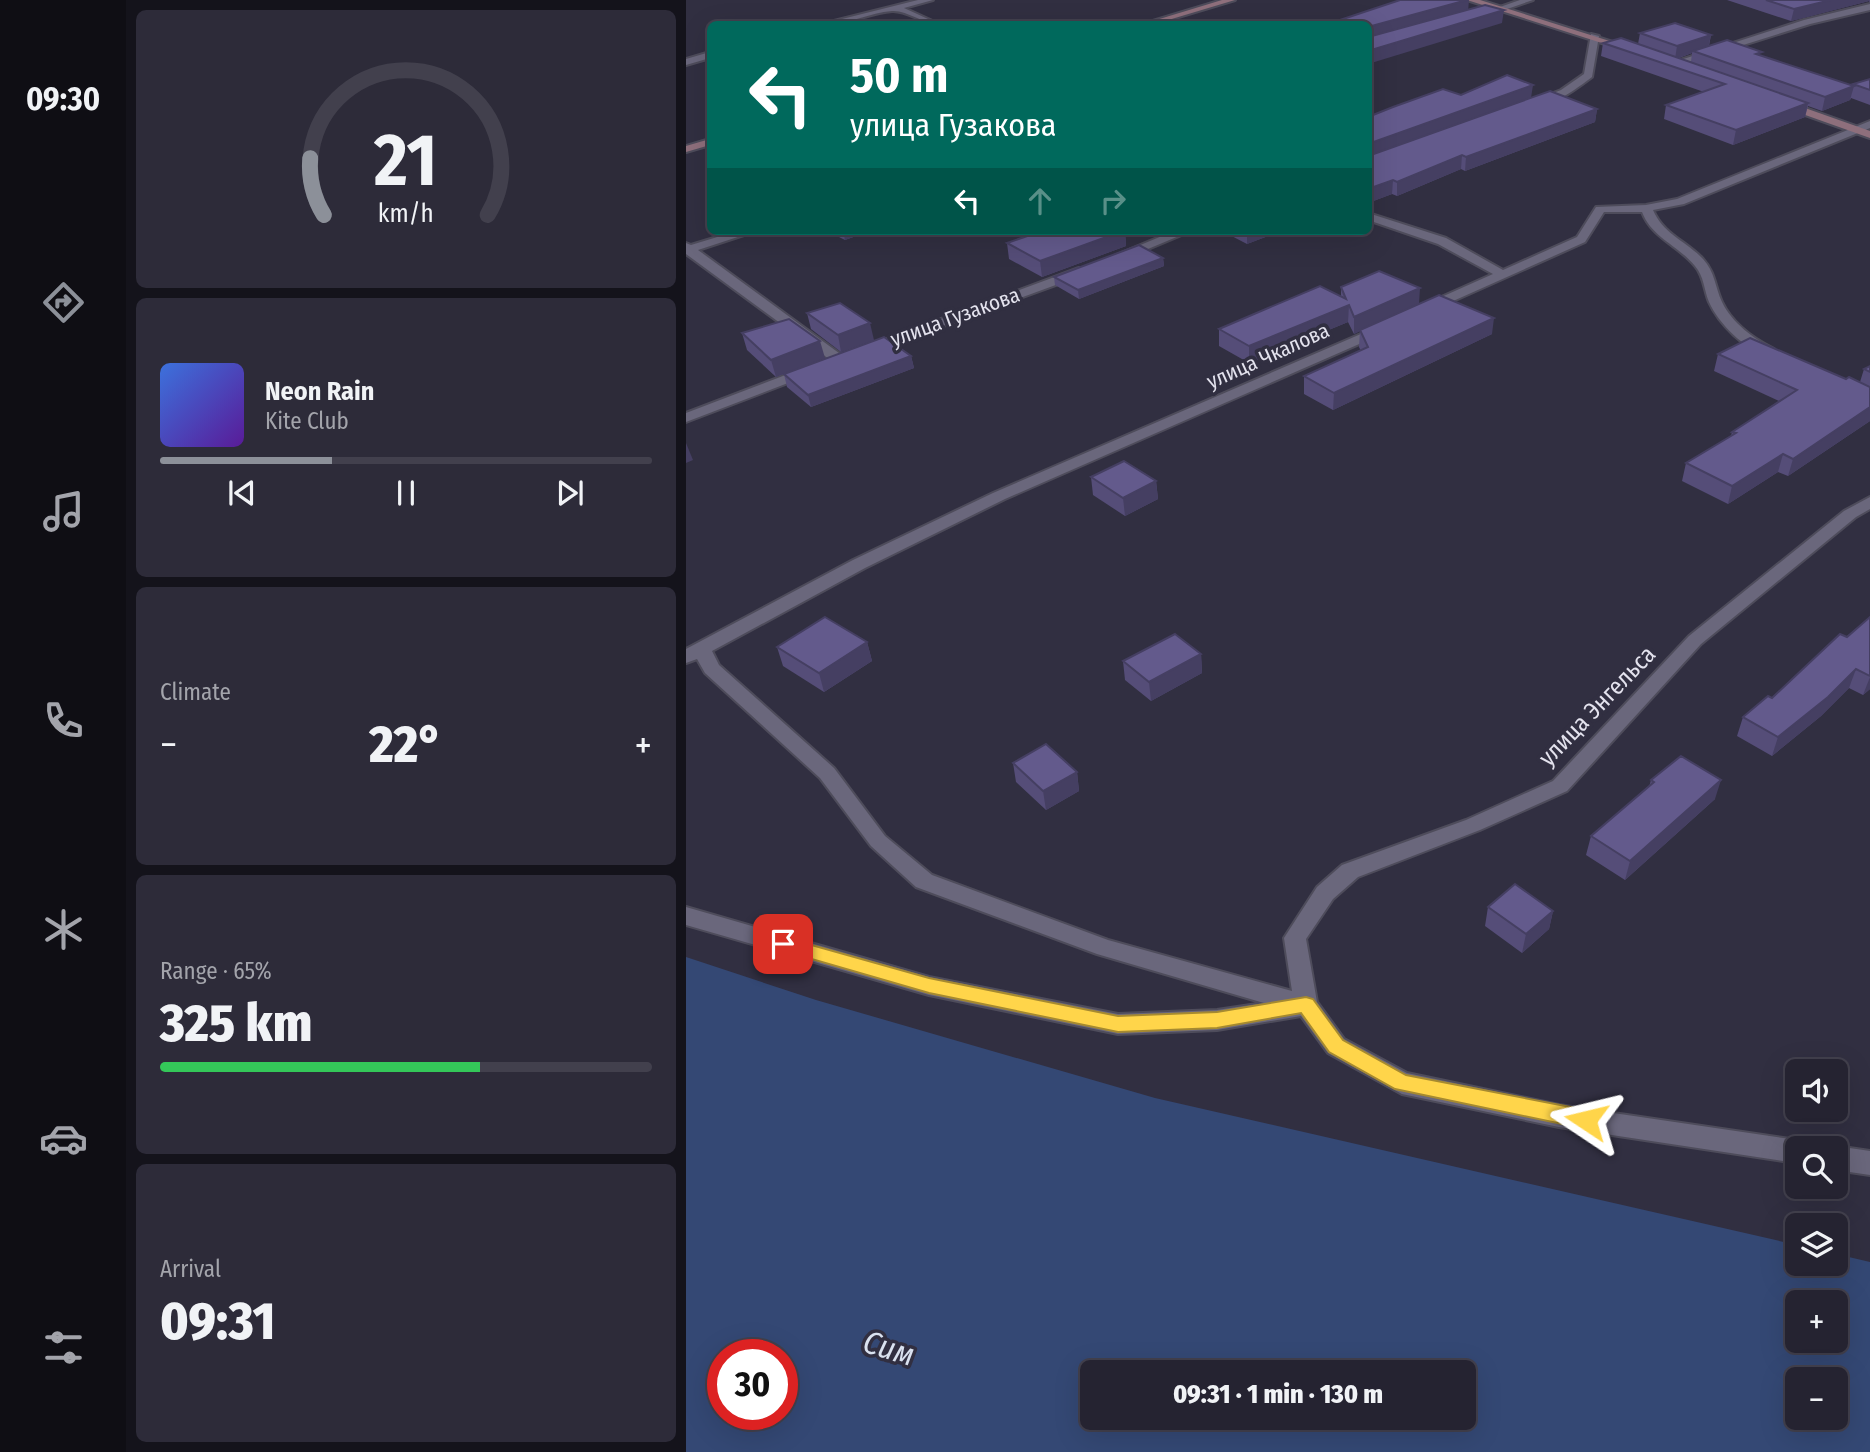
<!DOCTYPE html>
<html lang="en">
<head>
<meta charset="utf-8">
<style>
  body { margin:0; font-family:"Fira Sans Condensed",sans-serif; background:#2d2b39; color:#f1f3f6; height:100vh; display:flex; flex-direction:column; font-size:26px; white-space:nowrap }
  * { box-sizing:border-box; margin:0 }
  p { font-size:23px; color:#a3a4ab }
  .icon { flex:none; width:38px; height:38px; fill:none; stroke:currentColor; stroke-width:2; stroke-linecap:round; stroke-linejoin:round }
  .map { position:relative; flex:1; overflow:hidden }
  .panel { display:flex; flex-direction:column; gap:10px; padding:10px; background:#14131b; width:560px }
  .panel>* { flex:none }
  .top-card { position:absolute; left:21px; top:21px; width:665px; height:214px; border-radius:10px; box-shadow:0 7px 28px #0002,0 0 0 2px #42404d; background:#00695c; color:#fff; overflow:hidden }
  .buttons { position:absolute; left:1099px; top:1059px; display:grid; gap:14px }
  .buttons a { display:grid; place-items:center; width:63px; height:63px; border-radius:10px; background:#252331; box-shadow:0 7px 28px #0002,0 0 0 2px #42404d; font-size:35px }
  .speed { position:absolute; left:21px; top:1339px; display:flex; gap:14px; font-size:35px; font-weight:700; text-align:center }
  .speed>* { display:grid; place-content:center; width:91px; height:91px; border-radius:50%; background:#252331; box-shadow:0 7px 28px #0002,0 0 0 2px #42404d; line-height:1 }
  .speed .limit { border:10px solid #d22; background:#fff; color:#111 }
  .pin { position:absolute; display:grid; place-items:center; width:60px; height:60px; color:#fff; margin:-30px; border-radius:14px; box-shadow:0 4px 10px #0006 }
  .me { position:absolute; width:77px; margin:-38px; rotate:280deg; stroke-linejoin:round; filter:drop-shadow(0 0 5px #0008) }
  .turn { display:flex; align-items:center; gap:24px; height:147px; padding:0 28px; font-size:32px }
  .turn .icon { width:91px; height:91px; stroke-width:2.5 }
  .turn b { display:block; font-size:49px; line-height:60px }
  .lanes { display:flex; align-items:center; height:66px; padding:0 28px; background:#0003; justify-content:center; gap:35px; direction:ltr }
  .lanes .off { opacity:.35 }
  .big { font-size:52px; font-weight:800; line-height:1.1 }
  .panel .card { flex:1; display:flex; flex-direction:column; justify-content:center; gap:10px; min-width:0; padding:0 24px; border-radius:10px; background:#2d2b39 }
  .panel .dial { align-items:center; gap:0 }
  .dial svg { height:182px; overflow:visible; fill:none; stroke:#42404d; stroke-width:7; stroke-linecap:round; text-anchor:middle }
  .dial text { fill:#f1f3f6; stroke:none }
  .song { display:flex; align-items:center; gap:21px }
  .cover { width:84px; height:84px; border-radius:10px; background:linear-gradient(135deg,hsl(220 70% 55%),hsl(270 70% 35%)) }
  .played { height:7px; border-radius:4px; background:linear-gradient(90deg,#8c9099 35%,#42404d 35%) }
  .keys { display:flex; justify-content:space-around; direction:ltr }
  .heat { display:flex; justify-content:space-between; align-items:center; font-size:38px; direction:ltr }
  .charge { height:10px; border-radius:5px; background:linear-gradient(90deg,#34c759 65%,#42404d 0) }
  .trip { position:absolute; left:394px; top:1360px; width:396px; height:70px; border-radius:10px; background:#252331; box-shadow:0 7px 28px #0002,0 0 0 2px #42404d; font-weight:800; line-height:70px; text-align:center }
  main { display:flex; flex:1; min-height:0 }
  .dock { display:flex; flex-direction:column; width:126px; justify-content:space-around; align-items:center; background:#0f0e14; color:#a3a4ab }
  .dock .icon { width:49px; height:49px }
  .dock .selected { color:#8c9099 }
  .dock b { font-size:32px; color:#f1f3f6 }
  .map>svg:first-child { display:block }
  .water { fill:#344874; fill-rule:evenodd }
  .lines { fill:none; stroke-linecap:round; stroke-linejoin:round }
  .minor-casing { stroke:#4e4c5b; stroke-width:4 }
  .secondary-casing { stroke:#4e4c5b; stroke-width:4 }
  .minor { fill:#6a677c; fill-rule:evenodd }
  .secondary { fill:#8e6f7c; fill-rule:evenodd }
  .wall { fill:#554d78; fill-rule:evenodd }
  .shaded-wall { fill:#453f62 }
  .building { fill:#635a8c; stroke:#453f62; stroke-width:2 }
  .route { fill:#ffd54a; stroke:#a68a30; stroke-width:2 }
  .labels { text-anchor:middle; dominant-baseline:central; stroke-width:7; stroke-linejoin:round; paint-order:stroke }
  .far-street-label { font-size:21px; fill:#e4e3ee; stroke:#312f41 }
  .street-label { font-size:24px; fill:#e4e3ee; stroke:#312f41 }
  .near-water-label { font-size:32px; font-style:italic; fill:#dae2f0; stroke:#312f41 }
</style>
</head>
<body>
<main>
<nav class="dock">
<b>09:30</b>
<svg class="icon selected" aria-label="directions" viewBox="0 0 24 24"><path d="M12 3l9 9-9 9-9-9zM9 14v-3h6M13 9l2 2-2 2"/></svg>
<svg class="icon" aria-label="music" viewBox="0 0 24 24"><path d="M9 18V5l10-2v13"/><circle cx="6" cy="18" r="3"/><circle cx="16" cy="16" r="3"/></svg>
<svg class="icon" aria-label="phone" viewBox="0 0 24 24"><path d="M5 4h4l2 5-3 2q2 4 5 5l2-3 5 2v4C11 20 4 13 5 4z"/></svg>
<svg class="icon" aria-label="climate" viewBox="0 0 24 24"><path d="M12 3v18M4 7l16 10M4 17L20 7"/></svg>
<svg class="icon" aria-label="car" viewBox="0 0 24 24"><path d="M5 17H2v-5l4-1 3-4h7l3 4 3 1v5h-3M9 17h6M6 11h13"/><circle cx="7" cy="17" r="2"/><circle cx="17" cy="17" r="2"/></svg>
<svg class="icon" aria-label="filters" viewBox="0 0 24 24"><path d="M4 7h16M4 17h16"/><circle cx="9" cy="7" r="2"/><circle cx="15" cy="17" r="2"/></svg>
</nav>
<section class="panel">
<div class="card dial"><svg viewBox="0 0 100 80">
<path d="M14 69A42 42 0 1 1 86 69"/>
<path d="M14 69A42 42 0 0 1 8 44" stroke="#8c9099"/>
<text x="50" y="56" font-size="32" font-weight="700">21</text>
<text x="50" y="72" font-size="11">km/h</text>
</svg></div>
<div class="card">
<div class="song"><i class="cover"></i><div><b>Neon Rain</b><p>Kite Club</p></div></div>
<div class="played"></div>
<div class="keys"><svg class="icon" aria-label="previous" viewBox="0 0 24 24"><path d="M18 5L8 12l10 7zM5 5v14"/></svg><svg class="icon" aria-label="pause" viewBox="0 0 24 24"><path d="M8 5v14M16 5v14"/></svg><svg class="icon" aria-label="next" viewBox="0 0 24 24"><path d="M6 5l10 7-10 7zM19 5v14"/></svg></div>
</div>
<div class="card"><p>Climate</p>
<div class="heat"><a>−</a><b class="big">22°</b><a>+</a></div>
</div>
<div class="card"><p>Range · 65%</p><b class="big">325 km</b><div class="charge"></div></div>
<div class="card"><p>Arrival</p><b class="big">09:31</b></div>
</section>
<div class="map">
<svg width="1184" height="1452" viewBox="0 0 1184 1452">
  <rect width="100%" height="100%" fill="#312f41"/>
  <path class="water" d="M0,957L130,1000L469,1098L1111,1245V1264H1150V1254L1184,1262V1452H0ZM1111,1302H1150V1340H1111ZM37,1354H96V1414H37ZM777,1372V1418H406V1372ZM1150,1379V1418H1111V1379Z"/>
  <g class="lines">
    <defs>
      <g id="minor">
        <path d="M232,0H247L218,8L253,24C237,24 221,10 206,11C182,13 160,26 136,24Z"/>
        <polygon points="834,0 847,0 798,17 791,15"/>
        <polygon points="1184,4 1184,10 1124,24 990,66 982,64 1118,20"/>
        <path d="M905,34L913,36L906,77C890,89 866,108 844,106V102L875,90L898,74Z"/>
        <polygon points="24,52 24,58 0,65 0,59"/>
        <path d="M1184,121V128L998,204L967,210C977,234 1000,241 1017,259C1029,272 1029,287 1036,302C1046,323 1068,339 1088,349L1090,352L1083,356C1059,350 1033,324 1023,302C1018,290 1018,276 1009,266C992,245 966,238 956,212H918L899,242L738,314L731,310L733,307L807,274L752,244L682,220V213L760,238L817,270L891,237L910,207L960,205L991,199Z"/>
        <polygon points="51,231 70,231 12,250 157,356 157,362 147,362 0,254 0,243 5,245"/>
        <polygon points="488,231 505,231 438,259 430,259 428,256"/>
        <polygon points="393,268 399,272 397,275 186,352 176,352 174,349"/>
        <polygon points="698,324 703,325 703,331 319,499 179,568 26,651 33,665 148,768 199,836 246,875 422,940 606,991 598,938 631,887 656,865 780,820 867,781 1003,636 1158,511 1184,497 1184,509 1170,517 1015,644 881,791 794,830 672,877 647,899 620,939 631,1002 658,1039 721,1073 873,1105 1111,1140 1120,1144 1122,1148 1111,1148 1111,1163 873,1127 716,1094 642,1053 615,1016 531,1030 432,1034 243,995 0,925 0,907 243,977 432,1014 531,1010 578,1003 411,954 230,887 185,846 134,778 19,673 11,659 0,663 0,649 167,560 307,493"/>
        <polygon points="123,366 128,367 128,373 0,422 0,413"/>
        <polygon points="1150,1146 1184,1151 1184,1175 1150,1170 1150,1148 1146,1148"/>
      </g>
      <g id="secondary">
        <polygon points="536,0 549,0 469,24 457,24"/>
        <polygon points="781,0 794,0 952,50 944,52"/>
        <polygon points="1094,102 1102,102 1184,131 1184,138 1094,106"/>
        <polygon points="24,139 24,145 0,152 0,146"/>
      </g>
    </defs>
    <use href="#minor" class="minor-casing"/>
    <use href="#secondary" class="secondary-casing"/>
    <use href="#minor" class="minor"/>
    <use href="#secondary" class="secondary"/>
  </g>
  <g class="wall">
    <polygon points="1041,0 1184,0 1184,3 1183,1 1105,21"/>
    <path d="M954,33L1025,35L1023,46L1075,56L1167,86V84L1184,79V105L1165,98L1164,100L1136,111L1122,106L1119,117L1047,145L978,119L980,105L1018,92L915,56L917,43L952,44ZM1006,53L1005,62L993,58Z"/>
    <polygon points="775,95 845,98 911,109 909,122 779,171 775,169 711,196 706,194 682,203 682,117"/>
    <polygon points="141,231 184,231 159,240"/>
    <polygon points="356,231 439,231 440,246 356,277 323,259 321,243"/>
    <polygon points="536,231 595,231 561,244"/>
    <polygon points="477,258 478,266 393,299 369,285 368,277"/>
    <polygon points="655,287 733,304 806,334 647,410 618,394 618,376 675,351 673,347 674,331 668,334 662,322 563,363 533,346 533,329 655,296"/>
    <polygon points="121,313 188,340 155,352 125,329"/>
    <polygon points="56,333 139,358 90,377 61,350"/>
    <polygon points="1032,354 1174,382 1178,369 1184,366 1184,421 1102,476 1092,472 1042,504 996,481 1000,463 1045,436 1046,432 1093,401 1028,371"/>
    <polygon points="225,356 228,368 125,407 101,387 98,374"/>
    <polygon points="405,477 470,481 472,499 439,516 407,495"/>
    <polygon points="1184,617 1184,689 1177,695 1163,688 1135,716 1086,756 1051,736 1057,717 1086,698"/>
    <polygon points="181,642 186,661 138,692 97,666 91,647"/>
    <polygon points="515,654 516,673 465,701 439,680 437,661"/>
    <polygon points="327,763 391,772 393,791 360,810 330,782"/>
    <polygon points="965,780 1029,799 939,880 900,855 905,836 963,787"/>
    <polygon points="802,907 867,911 863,929 836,953 799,926"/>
  </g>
  <g class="shaded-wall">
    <polygon points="781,0 783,0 782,12 682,40 682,27"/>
    <polygon points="1145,0 1184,0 1183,1 1105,21 1108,9"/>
    <polygon points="818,10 816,23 682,64 682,51"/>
    <polygon points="1025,35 1022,48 1007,51 1006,53 989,59 991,46"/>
    <polygon points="847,85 845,98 682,158 682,144"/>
    <polygon points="1168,86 1164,100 1136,111 1139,97"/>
    <polygon points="1122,103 1119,117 1047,145 1050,130"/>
    <polygon points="911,109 909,122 779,171 780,157"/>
    <polygon points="776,155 775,169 711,196 711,182"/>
    <polygon points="707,180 706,194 682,203 682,189"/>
    <polygon points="157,231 184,231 159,240"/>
    <polygon points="437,231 439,231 440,246 356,277 354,261"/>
    <polygon points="561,231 595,231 561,244"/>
    <polygon points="477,258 478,266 393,299 392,290"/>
    <polygon points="734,288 733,304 668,334 668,317"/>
    <polygon points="663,305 662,322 563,363 563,346"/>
    <polygon points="808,318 806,334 647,410 648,393"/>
    <polygon points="184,323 188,340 155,352 152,335"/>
    <polygon points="134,341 139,358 90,377 85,360"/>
    <polygon points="225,356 228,368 125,407 122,395"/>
    <polygon points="1184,407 1184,421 1102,476 1107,459"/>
    <polygon points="0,443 7,460 0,463"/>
    <polygon points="1097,454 1092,472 1042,504 1046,486"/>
    <polygon points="470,481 472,499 439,516 437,498"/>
    <polygon points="181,642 186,661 138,692 133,673"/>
    <polygon points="515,654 516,673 465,701 463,682"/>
    <polygon points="1170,669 1163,688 1135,716 1086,756 1092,737"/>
    <polygon points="1184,677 1184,689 1177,695"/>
    <polygon points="391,772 393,791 360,810 357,791"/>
    <polygon points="1035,780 1029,799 939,880 944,861"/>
    <polygon points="867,911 863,929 836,953 840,934"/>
  </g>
  <g class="building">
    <polygon points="714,0 781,0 682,27 682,24 642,24"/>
    <polygon points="1080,0 1145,0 1108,9"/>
    <polygon points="799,5 818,10 682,51 682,37"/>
    <polygon points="989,23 1025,35 991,46 954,33"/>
    <polygon points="935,38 1122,103 1050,130 980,105 1039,84 917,43"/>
    <polygon points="1041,40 1076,52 1070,54 1168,86 1139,97 1007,51"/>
    <polygon points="821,75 847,85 682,144 682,117 707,107 757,89 775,95"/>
    <polygon points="1184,79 1184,90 1167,84"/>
    <polygon points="864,91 911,109 780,157 776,155 711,182 707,180 682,189 682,156"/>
    <polygon points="356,231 437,231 354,261 321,243"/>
    <polygon points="453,245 477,258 392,290 368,277"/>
    <polygon points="693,271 734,288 668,317 663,305 563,346 533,329 634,286 660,299 655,287"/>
    <polygon points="753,295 808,318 648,393 618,376 682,347 674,330"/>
    <polygon points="154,303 184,323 152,335 121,313"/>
    <polygon points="103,319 134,341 85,360 56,333"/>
    <polygon points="198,337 225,356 122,395 98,374"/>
    <polygon points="1064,338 1160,379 1163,377 1184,387 1184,407 1107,459 1097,454 1046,486 1000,463 1050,433 1046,432 1111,390 1032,354"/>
    <polygon points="1184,366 1184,372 1178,369"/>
    <polygon points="438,461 470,481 437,498 405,477"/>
    <polygon points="139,617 181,642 133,673 91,647"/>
    <polygon points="1184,617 1184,676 1170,669 1142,697 1092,737 1057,717 1082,696 1086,698 1154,634 1161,637"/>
    <polygon points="489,634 515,654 463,682 437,661"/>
    <polygon points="360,744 391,772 357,791 327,763"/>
    <polygon points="995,756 1035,780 944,861 905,836 968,782 965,780"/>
    <polygon points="829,884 867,911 840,934 802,907"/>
  </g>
  <polygon class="route" points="97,937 243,978 432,1016 531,1012 620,997 627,999 657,1040 720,1075 900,1110 907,1113 910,1120 907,1126 900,1129 709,1089 643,1052 615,1013 531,1028 432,1032 243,993 91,949 88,944 91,939"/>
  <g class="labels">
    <g class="far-street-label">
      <text transform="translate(269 317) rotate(-20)">улица Гузакова</text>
      <text transform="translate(582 356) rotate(-24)">улица Чкалова</text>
    </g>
    <g class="street-label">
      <text transform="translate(911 706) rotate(-46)">улица Энгельса</text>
    </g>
    <g class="near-water-label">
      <text transform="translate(203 1348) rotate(17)">Сим</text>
    </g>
  </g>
</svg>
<div class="buttons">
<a><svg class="icon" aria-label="sound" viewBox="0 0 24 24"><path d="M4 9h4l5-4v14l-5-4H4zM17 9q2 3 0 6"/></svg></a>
<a><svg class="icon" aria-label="search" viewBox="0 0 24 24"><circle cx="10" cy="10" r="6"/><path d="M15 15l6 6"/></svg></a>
<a><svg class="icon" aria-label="layers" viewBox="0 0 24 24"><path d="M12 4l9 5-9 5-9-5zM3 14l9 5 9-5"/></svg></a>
<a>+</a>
<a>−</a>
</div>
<div class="speed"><div class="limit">30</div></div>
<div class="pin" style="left:97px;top:944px;background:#d93025"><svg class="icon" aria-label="arrive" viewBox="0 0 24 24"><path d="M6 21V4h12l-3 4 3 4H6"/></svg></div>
<svg class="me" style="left:900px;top:1120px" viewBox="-20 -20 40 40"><path d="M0-17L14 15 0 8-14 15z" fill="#ffd54a" stroke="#fff" stroke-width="4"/></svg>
<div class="trip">09:31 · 1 min · 130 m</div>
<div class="top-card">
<div class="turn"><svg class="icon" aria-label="left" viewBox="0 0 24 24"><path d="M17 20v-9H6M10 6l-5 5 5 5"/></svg><div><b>50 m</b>улица Гузакова</div></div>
<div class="lanes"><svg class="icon" aria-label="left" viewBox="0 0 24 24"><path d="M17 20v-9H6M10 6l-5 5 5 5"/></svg><svg class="icon off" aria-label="ahead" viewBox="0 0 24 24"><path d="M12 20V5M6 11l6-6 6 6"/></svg><svg class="icon off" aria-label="right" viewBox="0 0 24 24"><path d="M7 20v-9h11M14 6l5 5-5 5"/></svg></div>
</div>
</div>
</main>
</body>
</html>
